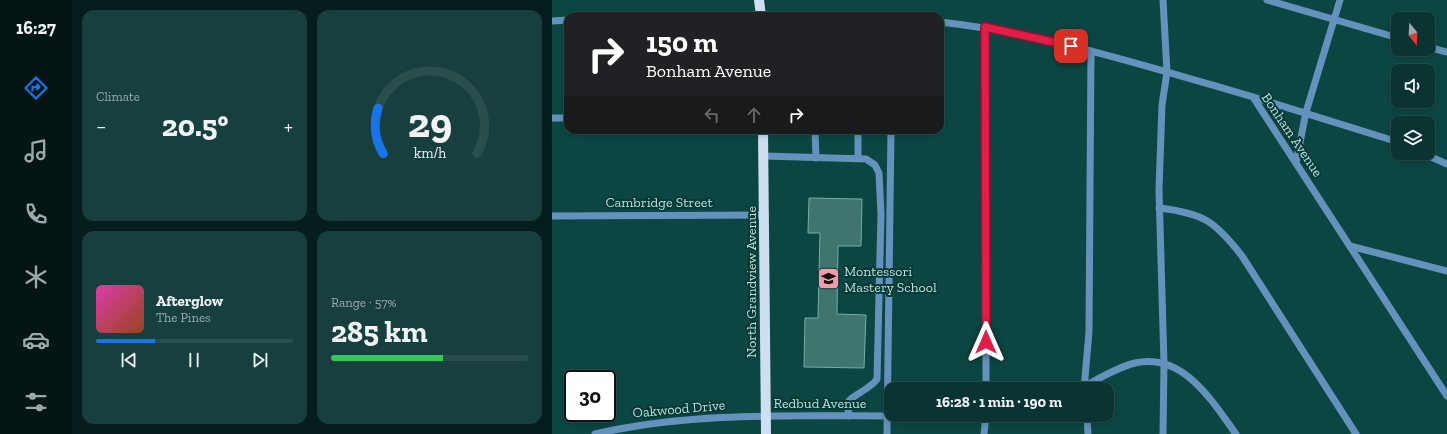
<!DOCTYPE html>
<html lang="en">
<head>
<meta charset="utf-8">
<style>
  body { margin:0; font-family:"Zilla Slab",serif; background:#173f3e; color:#f1f3f6; height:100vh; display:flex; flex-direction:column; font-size:15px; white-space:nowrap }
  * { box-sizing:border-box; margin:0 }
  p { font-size:13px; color:#99aaac }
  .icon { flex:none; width:22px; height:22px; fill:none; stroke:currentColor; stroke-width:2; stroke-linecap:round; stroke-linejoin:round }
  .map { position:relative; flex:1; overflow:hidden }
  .panel { display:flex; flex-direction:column; gap:10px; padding:10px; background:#051d1c; width:480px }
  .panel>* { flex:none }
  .hud { position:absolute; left:12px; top:12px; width:380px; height:122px; border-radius:12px; box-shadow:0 2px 6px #0003,0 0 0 1px #294f4d; background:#202124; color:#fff; overflow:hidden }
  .needle { width:26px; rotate:162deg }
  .tools { position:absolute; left:839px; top:12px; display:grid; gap:8px }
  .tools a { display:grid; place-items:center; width:44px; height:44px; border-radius:8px; background:#093432; box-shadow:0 2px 6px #0003,0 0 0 1px #294f4d; font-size:20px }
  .speed { position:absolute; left:12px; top:370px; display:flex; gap:8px; font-size:20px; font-weight:700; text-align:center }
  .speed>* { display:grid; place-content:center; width:52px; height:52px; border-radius:50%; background:#093432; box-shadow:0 2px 6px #0003,0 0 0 1px #294f4d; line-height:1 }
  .speed .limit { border:2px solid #111; border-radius:6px; background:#fff; color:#111 }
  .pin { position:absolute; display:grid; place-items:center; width:34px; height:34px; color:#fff; margin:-17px; border-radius:8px; box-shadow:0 2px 6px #0006 }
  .me { position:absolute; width:44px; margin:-22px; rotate:0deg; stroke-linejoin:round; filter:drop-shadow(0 0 3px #0008) }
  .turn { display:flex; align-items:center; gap:14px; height:84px; padding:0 16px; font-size:18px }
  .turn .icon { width:52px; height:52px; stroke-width:2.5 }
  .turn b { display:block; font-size:28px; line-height:34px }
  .lanes { display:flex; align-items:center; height:38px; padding:0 16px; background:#0003; justify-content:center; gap:20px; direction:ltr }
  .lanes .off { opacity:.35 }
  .big { font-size:30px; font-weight:800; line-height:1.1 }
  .panel .widget { flex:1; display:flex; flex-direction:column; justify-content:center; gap:6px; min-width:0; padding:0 14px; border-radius:12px; background:#173f3e }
  .panel .dial { align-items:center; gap:0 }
  .dial svg { height:104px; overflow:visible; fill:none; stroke:#294f4d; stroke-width:7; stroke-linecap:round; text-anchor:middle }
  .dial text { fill:#f1f3f6; stroke:none }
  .song { display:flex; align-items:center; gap:12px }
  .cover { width:48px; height:48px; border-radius:6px; background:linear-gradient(135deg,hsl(320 70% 55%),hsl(20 70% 35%)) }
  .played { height:4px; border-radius:2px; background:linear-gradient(90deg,#1a73e8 30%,#294f4d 30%) }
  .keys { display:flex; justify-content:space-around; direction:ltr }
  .heat { display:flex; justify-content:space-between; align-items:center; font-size:22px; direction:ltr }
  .charge { height:6px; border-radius:3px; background:linear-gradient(90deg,#34c759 57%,#294f4d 0) }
  .panel .tiles { flex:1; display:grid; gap:10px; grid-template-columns:repeat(2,1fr) }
  .trip { position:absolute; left:332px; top:382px; width:230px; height:40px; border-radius:12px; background:#093432; box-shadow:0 2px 6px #0003,0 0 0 1px #294f4d; font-weight:800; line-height:40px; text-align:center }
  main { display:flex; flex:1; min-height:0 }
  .tabs { display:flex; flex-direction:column; width:72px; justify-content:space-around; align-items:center; background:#041514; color:#99aaac }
  .tabs .icon { width:28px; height:28px }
  .tabs .current { color:#1a73e8 }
  .tabs b { font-size:18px; color:#f1f3f6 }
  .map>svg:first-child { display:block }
  .building { fill:#40746f; stroke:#77aca7 }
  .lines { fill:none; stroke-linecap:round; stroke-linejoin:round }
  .minor { stroke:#6592bc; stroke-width:7 }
  .major { stroke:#cedff1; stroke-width:10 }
  .route-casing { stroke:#92132f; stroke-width:10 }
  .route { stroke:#e11d48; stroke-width:7 }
  .labels { text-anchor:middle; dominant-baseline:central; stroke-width:4; stroke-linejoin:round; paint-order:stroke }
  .street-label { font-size:14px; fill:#c4dfdc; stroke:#003b38 }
  .poi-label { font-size:14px; fill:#c4dfdc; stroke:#003b38; text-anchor:start }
</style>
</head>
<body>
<main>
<nav class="tabs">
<b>16:27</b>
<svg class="icon current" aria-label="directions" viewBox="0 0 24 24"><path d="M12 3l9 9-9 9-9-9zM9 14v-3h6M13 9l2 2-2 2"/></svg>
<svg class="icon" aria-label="music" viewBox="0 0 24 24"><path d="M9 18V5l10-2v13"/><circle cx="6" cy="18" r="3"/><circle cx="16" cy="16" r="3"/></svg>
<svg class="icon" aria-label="phone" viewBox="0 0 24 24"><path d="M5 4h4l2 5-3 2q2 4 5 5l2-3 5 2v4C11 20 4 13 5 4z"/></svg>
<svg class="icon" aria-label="climate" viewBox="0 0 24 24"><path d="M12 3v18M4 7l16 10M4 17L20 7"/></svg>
<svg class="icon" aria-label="car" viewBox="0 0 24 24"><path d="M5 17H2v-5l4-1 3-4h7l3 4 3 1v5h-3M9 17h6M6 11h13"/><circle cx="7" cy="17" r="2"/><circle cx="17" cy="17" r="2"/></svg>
<svg class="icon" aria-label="filters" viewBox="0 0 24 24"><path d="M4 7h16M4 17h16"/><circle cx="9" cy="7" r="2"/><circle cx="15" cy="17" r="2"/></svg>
</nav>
<section class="panel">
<div class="tiles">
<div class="widget"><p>Climate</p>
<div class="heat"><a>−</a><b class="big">20.5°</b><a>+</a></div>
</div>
<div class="widget dial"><svg viewBox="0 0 100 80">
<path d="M14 69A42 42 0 1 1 86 69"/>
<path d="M14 69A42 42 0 0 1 10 34" stroke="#1a73e8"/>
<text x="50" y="56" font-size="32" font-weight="700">29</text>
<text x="50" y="72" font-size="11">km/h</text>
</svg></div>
<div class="widget">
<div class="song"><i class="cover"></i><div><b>Afterglow</b><p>The Pines</p></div></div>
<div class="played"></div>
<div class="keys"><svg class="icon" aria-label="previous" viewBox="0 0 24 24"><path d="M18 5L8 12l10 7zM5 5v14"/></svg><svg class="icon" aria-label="pause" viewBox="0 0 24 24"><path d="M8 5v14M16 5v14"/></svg><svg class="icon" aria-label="next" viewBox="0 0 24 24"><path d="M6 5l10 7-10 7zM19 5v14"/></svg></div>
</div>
<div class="widget"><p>Range · 57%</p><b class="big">285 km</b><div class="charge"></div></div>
</div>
</section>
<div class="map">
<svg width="895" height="434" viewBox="0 0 895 434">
  <rect width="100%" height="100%" fill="#0c4642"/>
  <polygon class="building" points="257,198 310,199 309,246 286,246 285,314 314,315 312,368 252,367 253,318 266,318 268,233 256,233"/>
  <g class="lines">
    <g class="minor">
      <polyline points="715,0 846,38"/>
      <polyline points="0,21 16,20"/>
      <path d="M388,22C495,34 598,67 701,97L895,396"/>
      <polyline points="433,27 434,389"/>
      <polyline points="876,47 895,52"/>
      <polyline points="701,97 846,142"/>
      <polyline points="0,118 16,118"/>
      <polyline points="263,130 264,158"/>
      <polyline points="306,130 306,158"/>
      <polyline points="870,153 895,164"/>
      <path d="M212,156L314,159L323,165L327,173L329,214L325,379C319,389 298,396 296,403C295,407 297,413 297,416"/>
      <polyline points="744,163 754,112 788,0"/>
      <path d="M607,208C651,213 663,221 690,256L804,434"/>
      <polyline points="0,216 213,215"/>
      <polyline points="798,246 895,271"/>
      <path d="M527,389C545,380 563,368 583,363C631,352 660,401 684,434"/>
      <polyline points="532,389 537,332 539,51"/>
      <polyline points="535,415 536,434"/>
      <path d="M43,434C139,412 239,416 337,416C372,416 408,420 443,415"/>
      <polyline points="335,434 339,130"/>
      <polyline points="432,434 434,415"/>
      <polyline points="611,434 612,364 607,190 610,105 615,72 611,0"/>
    </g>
    <g class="major">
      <polyline points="207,0 209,16"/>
      <polyline points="211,130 214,434"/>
    </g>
  </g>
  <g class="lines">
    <defs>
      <polyline id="route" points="434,342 433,27 519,46"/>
    </defs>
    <use href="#route" class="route-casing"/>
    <use href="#route" class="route"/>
  </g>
  <defs>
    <symbol id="school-square" viewBox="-11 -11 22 22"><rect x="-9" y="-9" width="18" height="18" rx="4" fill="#f39aaa" stroke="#003b38"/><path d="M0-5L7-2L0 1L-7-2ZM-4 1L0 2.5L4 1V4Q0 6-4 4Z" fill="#111"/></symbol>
  </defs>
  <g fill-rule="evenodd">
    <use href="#school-square" x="264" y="266" width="25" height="25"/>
  </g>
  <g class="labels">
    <g class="street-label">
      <text transform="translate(740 135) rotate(56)">Bonham Avenue</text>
      <text x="107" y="202">Cambridge Street</text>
      <text transform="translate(199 282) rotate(-90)">North Grandview Avenue</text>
      <text x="268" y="403">Redbud Avenue</text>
      <text transform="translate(127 409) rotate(-5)">Oakwood Drive</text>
    </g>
    <g class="poi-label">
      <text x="292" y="271">Montessori<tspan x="292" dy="16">Mastery School</tspan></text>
    </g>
  </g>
</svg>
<div class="tools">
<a><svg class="needle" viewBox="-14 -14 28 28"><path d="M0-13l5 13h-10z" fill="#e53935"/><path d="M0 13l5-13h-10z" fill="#99aaac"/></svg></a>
<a><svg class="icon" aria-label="sound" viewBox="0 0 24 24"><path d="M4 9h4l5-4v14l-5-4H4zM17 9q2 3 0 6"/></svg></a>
<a><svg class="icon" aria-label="layers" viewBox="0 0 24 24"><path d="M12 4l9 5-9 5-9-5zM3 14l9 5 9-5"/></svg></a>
</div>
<div class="speed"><div class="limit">30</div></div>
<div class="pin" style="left:519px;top:46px;background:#d93025"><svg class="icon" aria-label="arrive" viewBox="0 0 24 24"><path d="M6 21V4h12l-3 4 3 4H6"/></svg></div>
<svg class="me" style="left:434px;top:342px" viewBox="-20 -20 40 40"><path d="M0-17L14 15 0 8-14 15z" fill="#e11d48" stroke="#fff" stroke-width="4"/></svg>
<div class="trip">16:28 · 1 min · 190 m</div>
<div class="hud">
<div class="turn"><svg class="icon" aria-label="right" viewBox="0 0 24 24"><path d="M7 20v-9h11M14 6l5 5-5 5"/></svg><div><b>150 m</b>Bonham Avenue</div></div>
<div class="lanes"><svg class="icon off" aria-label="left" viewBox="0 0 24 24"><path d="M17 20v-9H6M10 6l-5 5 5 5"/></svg><svg class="icon off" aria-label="ahead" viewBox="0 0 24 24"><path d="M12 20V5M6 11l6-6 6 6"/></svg><svg class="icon" aria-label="right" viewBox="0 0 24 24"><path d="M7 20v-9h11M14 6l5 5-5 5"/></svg></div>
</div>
</div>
</main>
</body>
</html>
